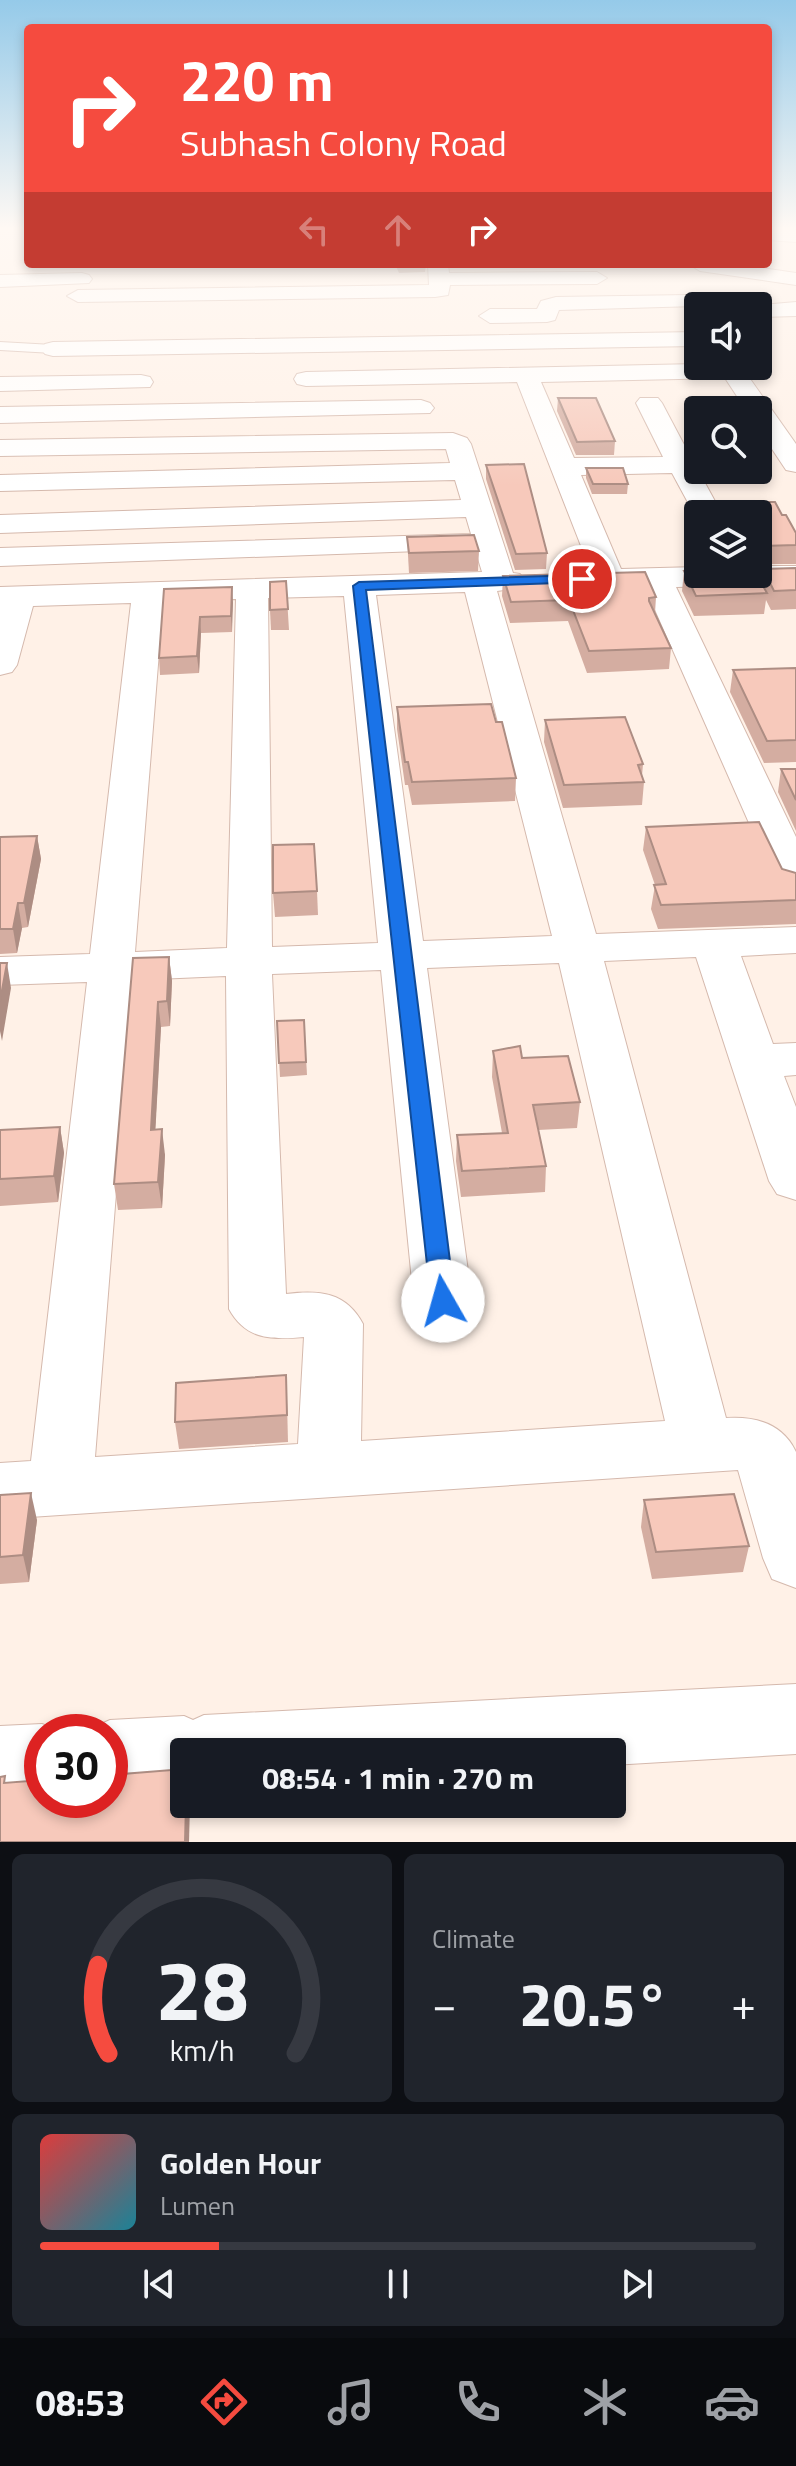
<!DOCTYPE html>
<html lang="en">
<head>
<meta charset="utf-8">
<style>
  body { margin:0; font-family:"Titillium Web",sans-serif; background:#20242c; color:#f1f3f6; height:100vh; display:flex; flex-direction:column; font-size:30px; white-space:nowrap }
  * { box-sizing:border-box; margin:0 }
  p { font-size:26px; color:#9ea1a6 }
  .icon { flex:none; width:44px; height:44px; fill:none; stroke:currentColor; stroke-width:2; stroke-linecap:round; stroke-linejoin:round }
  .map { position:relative; height:1842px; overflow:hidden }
  .sheet { display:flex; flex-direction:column; gap:12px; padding:12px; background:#0d0f14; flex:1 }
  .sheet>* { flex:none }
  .guide { position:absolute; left:24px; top:24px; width:748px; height:244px; border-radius:8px; box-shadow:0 4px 12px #0003; background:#f54b3f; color:#fff; overflow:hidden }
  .fabs { position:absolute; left:684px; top:292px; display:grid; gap:16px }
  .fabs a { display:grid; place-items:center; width:88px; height:88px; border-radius:8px; background:#171b24; box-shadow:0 4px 12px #0003; font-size:40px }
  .speed { position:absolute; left:24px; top:1714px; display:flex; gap:16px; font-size:40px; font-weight:700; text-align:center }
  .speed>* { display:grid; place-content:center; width:104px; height:104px; border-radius:50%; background:#171b24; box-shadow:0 4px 12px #0003; line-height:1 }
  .speed .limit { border:12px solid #d22; background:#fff; color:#111 }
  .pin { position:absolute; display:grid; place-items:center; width:68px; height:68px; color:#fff; margin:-34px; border:4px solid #fff; border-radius:50%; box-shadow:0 2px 8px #0007 }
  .me { position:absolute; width:88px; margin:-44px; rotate:353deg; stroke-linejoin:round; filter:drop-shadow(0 0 6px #0008) }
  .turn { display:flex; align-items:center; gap:28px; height:168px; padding:0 24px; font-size:36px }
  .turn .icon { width:104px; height:104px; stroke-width:2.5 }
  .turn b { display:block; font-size:56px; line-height:68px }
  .lanes { display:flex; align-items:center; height:76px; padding:0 24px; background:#0003; justify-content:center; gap:40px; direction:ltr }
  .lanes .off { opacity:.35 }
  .big { font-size:60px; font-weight:700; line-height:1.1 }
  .sheet .tile { flex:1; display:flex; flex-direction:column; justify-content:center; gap:12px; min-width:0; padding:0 28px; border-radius:12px; background:#20242c }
  .sheet .dial { align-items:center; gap:0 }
  .dial svg { height:208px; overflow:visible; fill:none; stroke:#363941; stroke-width:7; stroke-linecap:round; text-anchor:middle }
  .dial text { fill:#f1f3f6; stroke:none }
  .song { display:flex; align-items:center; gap:24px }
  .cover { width:96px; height:96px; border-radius:12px; background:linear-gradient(135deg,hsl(0 70% 55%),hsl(190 70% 35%)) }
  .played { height:8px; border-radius:4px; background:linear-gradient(90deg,#f54b3f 25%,#363941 25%) }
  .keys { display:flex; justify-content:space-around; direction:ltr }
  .heat { display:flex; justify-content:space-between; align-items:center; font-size:44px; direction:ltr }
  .sheet .tiles { flex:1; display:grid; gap:12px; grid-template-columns:1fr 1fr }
  .tile:last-child { grid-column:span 2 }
  .trip { position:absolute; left:170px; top:1738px; width:456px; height:80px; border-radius:8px; background:#171b24; box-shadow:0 4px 12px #0003; font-weight:700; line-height:80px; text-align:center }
  .tab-bar { display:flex; height:128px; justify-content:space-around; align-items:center; background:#090b0e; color:#9ea1a6 }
  .tab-bar .icon { width:56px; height:56px }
  .tab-bar .active { color:#f54b3f }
  .tab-bar b { font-size:36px; color:#f1f3f6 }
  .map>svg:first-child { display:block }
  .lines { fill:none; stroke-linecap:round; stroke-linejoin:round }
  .service-casing { stroke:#d5b9ad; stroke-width:2 }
  .minor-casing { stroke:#d5b9ad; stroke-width:2 }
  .service { fill:#fff; fill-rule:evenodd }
  .minor { fill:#fff; fill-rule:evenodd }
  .wall { fill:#d4ada1 }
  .shaded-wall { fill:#ad8d83 }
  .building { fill:#f7c9bb; stroke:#ad8d83; stroke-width:2 }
  .route { fill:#1a73e8; stroke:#114b97; stroke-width:2 }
</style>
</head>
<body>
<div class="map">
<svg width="796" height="1842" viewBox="0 0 796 1842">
  <rect width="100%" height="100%" fill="#fff1e7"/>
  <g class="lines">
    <defs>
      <polygon id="service" points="0,342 53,345 59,349 53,353 0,350"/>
      <g id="minor">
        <polygon points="768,228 796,230 796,242 768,240"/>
        <polygon points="428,264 448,264 449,273 597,272 607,278 597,284 450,285 448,295 435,297 78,302 67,296 78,290 429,285"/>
        <polygon points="735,264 796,273 796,285 700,271 690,265"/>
        <polygon points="82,273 89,275 92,279 89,283 0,287 0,275"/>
        <polygon points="689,295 697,296 700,301 697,306 559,310 555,320 547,322 490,323 479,316 490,309 537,309 541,301 556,297"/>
        <polygon points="796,302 796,316 758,317 758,306 750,306"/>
        <polygon points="698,332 698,346 53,356 45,354 41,349 45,344 53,342"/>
        <polygon points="698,364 741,366 796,444 796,472 786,470 758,428 758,410 746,410 725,378 541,382 574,458 663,457 636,403 640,398 658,398 662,403 690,456 698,456 698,470 707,470 699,472 722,514 698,514 698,521 672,473 581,475 621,569 698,567 698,574 758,574 758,566 796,566 796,584 676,587 796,837 796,895 781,891 775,882 645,587 586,588 575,586 570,579 575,572 590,569 517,382 306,386 297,384 294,379 297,374 306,372"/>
        <polygon points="141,375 150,377 153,382 150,387 0,391 0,377"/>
        <polygon points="421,400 430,403 434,408 430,413 0,423 0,407"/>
        <path d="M453,433L467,438L471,444L513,573L520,574L525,581L520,588L497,591L596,934L796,927V953L741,956L773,1044L796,1043V1075L784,1076L796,1107V1200L777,1194L769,1181L696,957L604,961L726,1418C756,1416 783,1424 796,1452V1588L772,1579L763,1558L738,1470L0,1519V1463L31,1461L87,982L0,985V957L90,954L131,603L33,606L17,665L12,672L0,675V587L482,572L475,549L0,566V548L471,534L466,517L0,533V515L461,500L455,480L0,491V475L450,463L446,449L0,456V440ZM465,592L552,936L423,941L376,595ZM344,596L378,943L272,947L268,598ZM236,599L227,948L135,952L163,602ZM559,963L665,1421L361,1441L363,1324C346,1292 320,1290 286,1294L272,974L381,970L414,1301L423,1317L443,1323L463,1317L472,1301L427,968ZM226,976L229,1309C246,1340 272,1340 304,1337L298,1444L95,1457L133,980Z"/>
        <polygon points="796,1684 796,1754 612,1765 612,1752 184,1752 184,1790 110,1794 110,1732 83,1732 110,1720 184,1716 193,1720 204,1715"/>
        <polygon points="42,1724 61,1732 42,1732 42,1798 0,1800 0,1726"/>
      </g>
    </defs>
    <use href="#service" class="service-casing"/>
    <use href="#minor" class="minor-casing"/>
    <use href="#service" class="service"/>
    <use href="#minor" class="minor"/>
  </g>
  <g class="wall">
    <polygon points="395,264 426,264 425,272 399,273"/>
    <polygon points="558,398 615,441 614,455 576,455 557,411"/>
    <polygon points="486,465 547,553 546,569 515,570 486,479"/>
    <polygon points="586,468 628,484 627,494 592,494 586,478"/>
    <polygon points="730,502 782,515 796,533 796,564 758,564 758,514 728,514"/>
    <polygon points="407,537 479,551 478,571 409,573"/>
    <polygon points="796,568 796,609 771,610 766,600 764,614 694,616 682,591 684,571 761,584 763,569"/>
    <polygon points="503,576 656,597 655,613 671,648 669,669 587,673 568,621 510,623 502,596"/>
    <polygon points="286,581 289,630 271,630 270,610"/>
    <polygon points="232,587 232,632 201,633 199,673 160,675 159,658 164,589"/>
    <polygon points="796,668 796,762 764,763 730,692 733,670"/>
    <polygon points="397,707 496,722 516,778 515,801 412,805 408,785 405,785 397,729"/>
    <polygon points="545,720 643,764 642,776 644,782 642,805 563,808 544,742"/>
    <polygon points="781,769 796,769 796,831 778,792"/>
    <polygon points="646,827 796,873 796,924 658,929 651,909 655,885 643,850"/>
    <polygon points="37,836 41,859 28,927 22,928 17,953 0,954 0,837"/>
    <polygon points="317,891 318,915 275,917 273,893"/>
    <polygon points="169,957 172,981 170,1026 161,1027 155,1130 165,1155 162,1208 118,1210 114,1184"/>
    <polygon points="304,1020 307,1075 280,1077 277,1021"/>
    <polygon points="493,1051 522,1058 580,1102 577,1128 538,1130 546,1166 545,1192 461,1197 456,1161 457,1135 502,1133 492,1077"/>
    <polygon points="60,1127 64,1153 58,1202 0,1206 0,1130"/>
    <polygon points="287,1402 288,1442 179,1449 175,1422"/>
    <polygon points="0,1495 37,1520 29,1582 0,1584"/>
    <polygon points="644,1500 749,1546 743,1572 652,1579 641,1527"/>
  </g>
  <g class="shaded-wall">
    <polygon points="232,587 233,603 232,632 231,616"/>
    <polygon points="200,617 201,633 199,673 197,656"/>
    <polygon points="37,836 41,859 28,927 24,903"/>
    <polygon points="18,903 22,928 17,953 13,929"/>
    <polygon points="169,957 172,981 170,1026 167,1001"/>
    <polygon points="7,963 11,988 2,1041 0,1031 0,1001"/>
    <polygon points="158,1002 161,1027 154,1156 151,1130"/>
    <polygon points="60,1127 64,1153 58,1202 54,1176"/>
    <polygon points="162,1129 165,1155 162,1208 158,1182"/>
    <polygon points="31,1493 37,1520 29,1582 23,1555"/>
    <polygon points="186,1804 190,1804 189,1842 185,1842"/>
  </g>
  <g class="building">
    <polygon points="558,398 596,398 615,441 577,442"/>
    <polygon points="524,464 547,553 516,554 486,465"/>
    <polygon points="586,468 623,468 628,484 593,484"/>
    <polygon points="730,502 775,502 782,515 786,515 796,533 796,545 760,546 758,548 758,514 736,514"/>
    <polygon points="474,535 479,551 409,553 407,537"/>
    <polygon points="796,568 796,590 774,591 763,569"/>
    <polygon points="698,570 698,574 756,574 767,593 696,596 684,571"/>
    <polygon points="645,572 656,597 649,598 649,601 671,648 589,651 569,600 511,602 503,576"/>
    <polygon points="286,581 288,609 270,610 270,582"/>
    <polygon points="232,587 231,616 200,617 197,656 159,658 164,589"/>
    <polygon points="796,668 796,740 767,741 733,670"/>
    <polygon points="491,704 496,722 502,722 516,778 412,782 408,762 405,762 397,707"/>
    <polygon points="625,717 643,764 638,765 644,782 564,785 545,720"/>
    <polygon points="781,769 796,769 796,800"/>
    <polygon points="759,822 782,869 796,873 796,900 661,905 654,885 666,884 646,827"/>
    <polygon points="37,836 24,903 18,903 13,929 0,929 0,837"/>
    <polygon points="314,844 317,891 273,893 273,845"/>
    <polygon points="169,957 167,1001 158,1002 151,1130 162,1129 158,1182 114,1184 133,958"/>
    <polygon points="0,963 7,963 0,1001"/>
    <polygon points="304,1020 306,1062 279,1063 277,1021"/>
    <polygon points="520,1046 522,1058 568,1056 580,1102 533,1105 546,1166 462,1171 457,1135 508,1133 493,1051"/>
    <polygon points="60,1127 54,1176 0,1179 0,1130"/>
    <polygon points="286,1375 287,1415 175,1422 176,1383"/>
    <polygon points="31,1493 23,1555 0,1557 0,1495"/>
    <polygon points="734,1494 749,1546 656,1552 644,1500"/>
    <polygon points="184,1769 184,1804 186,1804 185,1842 0,1842 0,1777 5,1776 4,1783 42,1780 42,1800 110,1800 110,1775"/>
  </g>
  <linearGradient id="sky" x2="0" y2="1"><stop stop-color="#95cae9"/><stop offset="0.47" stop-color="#fff9f4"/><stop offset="1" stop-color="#fff9f4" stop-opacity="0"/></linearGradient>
  <rect width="796" height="486" fill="url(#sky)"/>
  <polygon class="route" points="582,575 589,579 587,582 366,590 455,1301 452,1308 443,1311 435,1308 431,1301 353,586 359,582"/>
</svg>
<div class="fabs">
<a><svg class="icon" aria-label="sound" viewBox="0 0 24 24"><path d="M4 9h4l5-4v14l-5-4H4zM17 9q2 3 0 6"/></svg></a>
<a><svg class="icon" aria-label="search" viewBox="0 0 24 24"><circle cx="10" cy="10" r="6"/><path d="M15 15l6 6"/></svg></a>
<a><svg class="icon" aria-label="layers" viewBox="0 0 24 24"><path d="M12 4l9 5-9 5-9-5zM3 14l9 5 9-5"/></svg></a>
</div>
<div class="speed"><div class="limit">30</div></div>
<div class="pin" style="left:582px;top:579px;background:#d93025"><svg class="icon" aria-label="arrive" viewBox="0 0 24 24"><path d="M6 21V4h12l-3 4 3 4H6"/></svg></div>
<svg class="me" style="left:443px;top:1301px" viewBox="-20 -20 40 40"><circle r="19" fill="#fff"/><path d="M0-13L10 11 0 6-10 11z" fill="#1a73e8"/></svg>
<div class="trip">08:54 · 1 min · 270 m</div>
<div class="guide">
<div class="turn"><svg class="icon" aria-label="right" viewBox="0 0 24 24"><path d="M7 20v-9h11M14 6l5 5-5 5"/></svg><div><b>220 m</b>Subhash Colony Road</div></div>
<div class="lanes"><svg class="icon off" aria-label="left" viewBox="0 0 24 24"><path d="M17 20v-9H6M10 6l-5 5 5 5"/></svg><svg class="icon off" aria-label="ahead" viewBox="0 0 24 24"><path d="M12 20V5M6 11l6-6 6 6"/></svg><svg class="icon" aria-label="right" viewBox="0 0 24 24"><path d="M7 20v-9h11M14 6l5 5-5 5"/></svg></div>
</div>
</div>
<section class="sheet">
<div class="tiles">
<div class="tile dial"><svg viewBox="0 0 100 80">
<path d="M14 69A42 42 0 1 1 86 69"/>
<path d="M14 69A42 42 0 0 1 10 35" stroke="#f54b3f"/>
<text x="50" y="56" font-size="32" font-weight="700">28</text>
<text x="50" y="72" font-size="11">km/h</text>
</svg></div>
<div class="tile"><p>Climate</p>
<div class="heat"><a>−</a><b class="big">20.5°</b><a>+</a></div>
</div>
<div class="tile">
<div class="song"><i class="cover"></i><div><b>Golden Hour</b><p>Lumen</p></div></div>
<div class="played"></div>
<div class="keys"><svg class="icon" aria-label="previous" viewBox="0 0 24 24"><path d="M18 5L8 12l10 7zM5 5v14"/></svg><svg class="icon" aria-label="pause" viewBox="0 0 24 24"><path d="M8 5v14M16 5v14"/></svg><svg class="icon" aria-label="next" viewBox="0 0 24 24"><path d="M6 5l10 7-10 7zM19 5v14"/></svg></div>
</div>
</div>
</section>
<nav class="tab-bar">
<b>08:53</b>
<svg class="icon active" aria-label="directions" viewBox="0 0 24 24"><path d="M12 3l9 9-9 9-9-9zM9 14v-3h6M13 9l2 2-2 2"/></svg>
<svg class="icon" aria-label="music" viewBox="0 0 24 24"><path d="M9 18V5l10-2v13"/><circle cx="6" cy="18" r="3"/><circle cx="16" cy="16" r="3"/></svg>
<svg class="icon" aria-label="phone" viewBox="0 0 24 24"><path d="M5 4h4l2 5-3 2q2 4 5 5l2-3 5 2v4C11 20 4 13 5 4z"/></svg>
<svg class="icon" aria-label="climate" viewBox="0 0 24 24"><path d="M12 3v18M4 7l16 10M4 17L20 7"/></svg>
<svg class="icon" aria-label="car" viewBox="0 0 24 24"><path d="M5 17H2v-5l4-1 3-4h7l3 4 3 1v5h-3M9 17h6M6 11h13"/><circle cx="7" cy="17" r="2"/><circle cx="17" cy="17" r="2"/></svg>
</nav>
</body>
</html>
